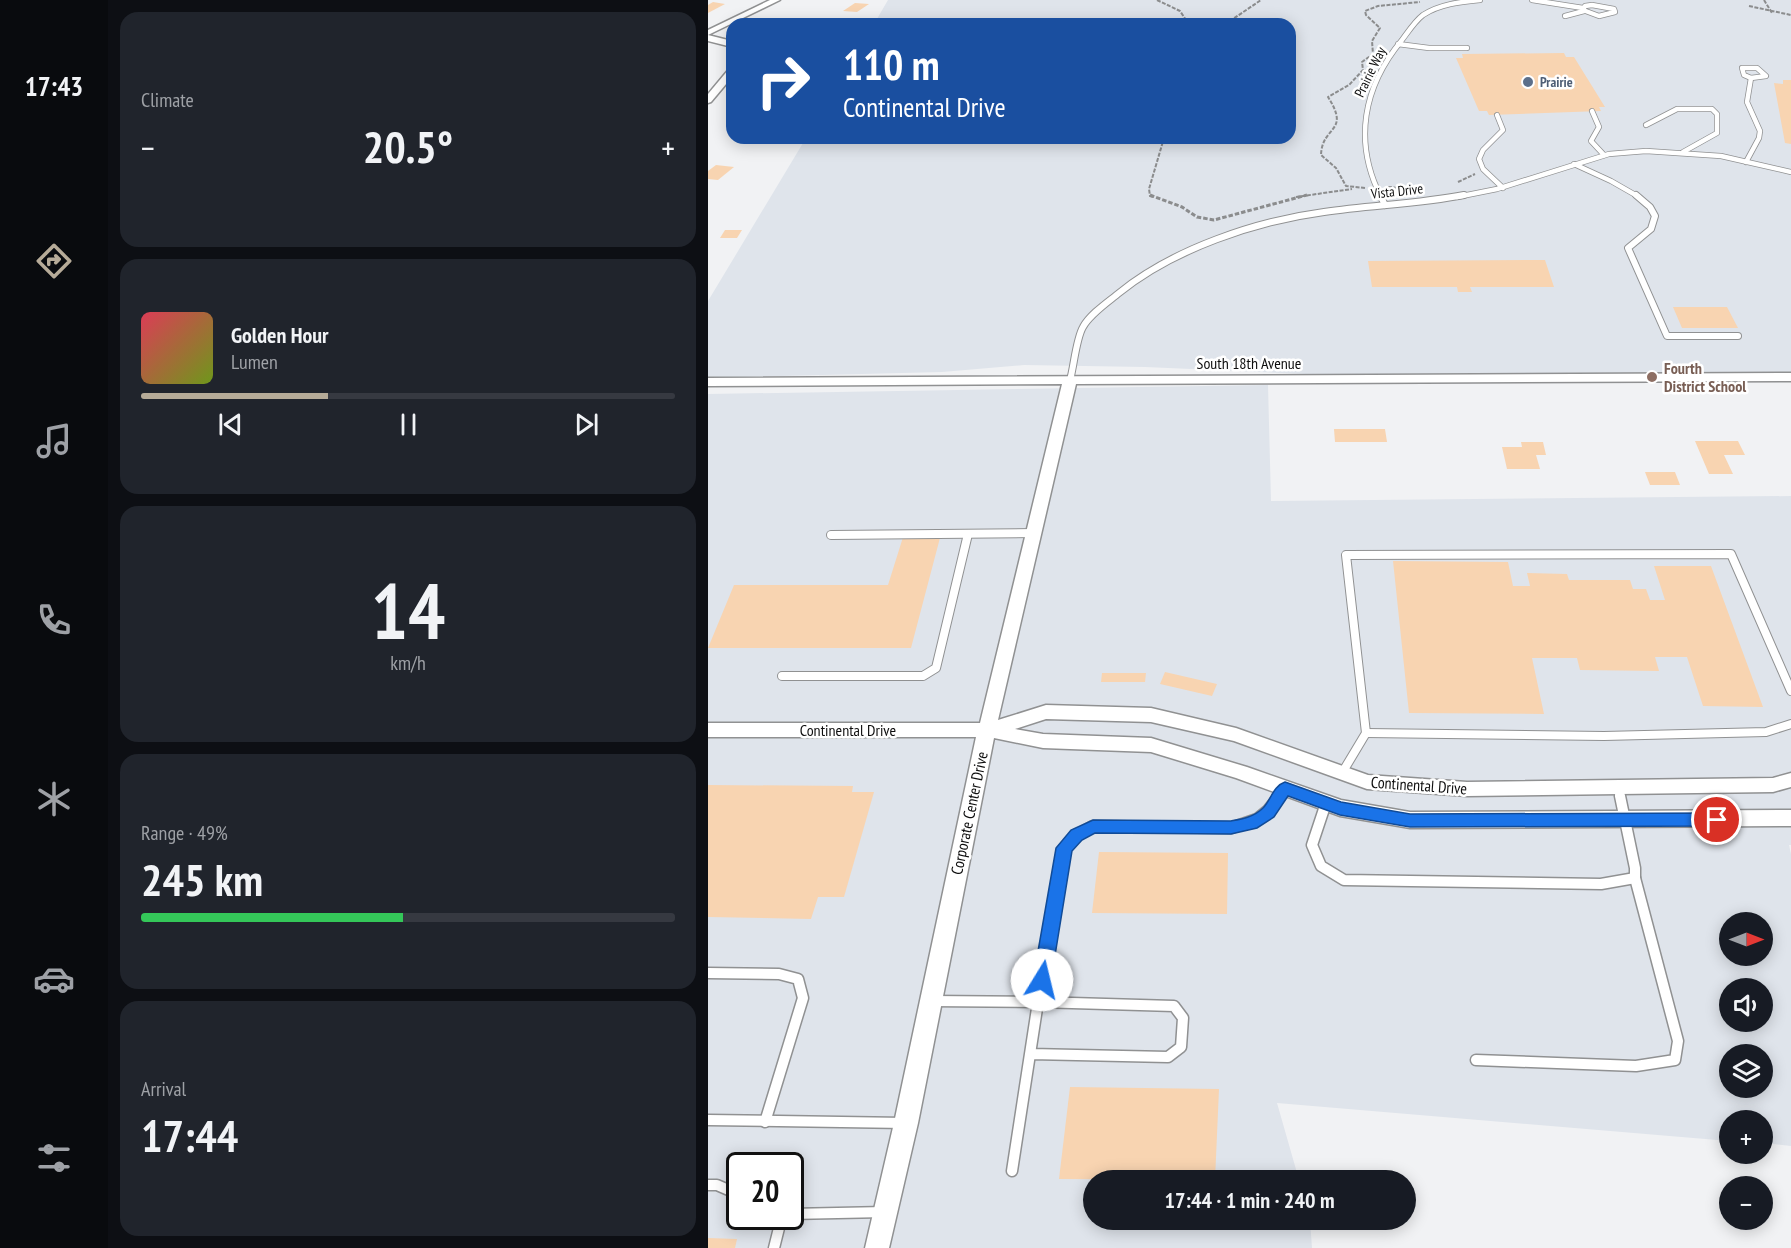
<!DOCTYPE html>
<html lang="en">
<head>
<meta charset="utf-8">
<style>
  body { margin:0; font-family:"PT Sans Narrow",sans-serif; background:#20242c; color:#f1f3f6; height:100vh; display:flex; flex-direction:column; font-size:22px; white-space:nowrap }
  * { box-sizing:border-box; margin:0 }
  p { font-size:20px; color:#9ea1a6 }
  .icon { flex:none; width:33px; height:33px; fill:none; stroke:currentColor; stroke-width:2; stroke-linecap:round; stroke-linejoin:round }
  .map { position:relative; flex:1; overflow:hidden }
  .sheet { display:flex; flex-direction:column; gap:12px; padding:12px; background:#0d0f14; width:600px }
  .sheet>* { flex:none }
  .hud { position:absolute; left:18px; top:18px; width:570px; height:126px; border-radius:18px; box-shadow:0 3px 15px #0003; background:#1a4fa0; color:#fff; overflow:hidden }
  .needle { width:39px; rotate:90deg }
  .fabs { position:absolute; left:1011px; top:912px; display:grid; gap:12px }
  .fabs a { display:grid; place-items:center; width:54px; height:54px; border-radius:50%; background:#171b24; box-shadow:0 3px 15px #0003; font-size:30px }
  .speed { position:absolute; left:18px; top:1152px; display:flex; gap:12px; font-size:30px; font-weight:700; text-align:center }
  .speed>* { display:grid; place-content:center; width:78px; height:78px; border-radius:50%; background:#171b24; box-shadow:0 3px 15px #0003; line-height:1 }
  .speed .limit { border:3px solid #111; border-radius:9px; background:#fff; color:#111 }
  .pin { position:absolute; display:grid; place-items:center; width:51px; height:51px; color:#fff; margin:-26px; border:3px solid #fff; border-radius:50%; box-shadow:0 2px 6px #0007 }
  .me { position:absolute; width:66px; margin:-33px; rotate:9deg; stroke-linejoin:round; filter:drop-shadow(0 0 4px #0008) }
  .turn { display:flex; align-items:center; gap:21px; height:126px; padding:0 18px; font-size:27px }
  .turn .icon { width:78px; height:78px; stroke-width:2.5 }
  .turn b { display:block; font-size:42px; line-height:51px }
  .big { font-size:45px; font-weight:800; line-height:1.1 }
  .sheet .widget { flex:1; display:flex; flex-direction:column; justify-content:center; gap:9px; min-width:0; padding:0 21px; border-radius:18px; background:#20242c }
  .sheet .dial { align-items:center; gap:0 }
  .dial b { font-size:78px; line-height:1 }
  .song { display:flex; align-items:center; gap:18px }
  .cover { width:72px; height:72px; border-radius:9px; background:linear-gradient(135deg,hsl(350 70% 55%),hsl(80 70% 35%)) }
  .played { height:6px; border-radius:3px; background:linear-gradient(90deg,#b6ab98 35%,#363941 35%) }
  .keys { display:flex; justify-content:space-around; direction:ltr }
  .heat { display:flex; justify-content:space-between; align-items:center; font-size:33px; direction:ltr }
  .charge { height:9px; border-radius:4px; background:linear-gradient(90deg,#34c759 49%,#363941 0) }
  .trip { position:absolute; left:375px; top:1170px; width:333px; height:60px; border-radius:30px; background:#171b24; box-shadow:0 3px 15px #0003; font-weight:800; line-height:60px; text-align:center }
  main { display:flex; flex:1; min-height:0 }
  .menu { display:flex; flex-direction:column; width:108px; justify-content:space-around; align-items:center; background:#090b0e; color:#9ea1a6 }
  .menu .icon { width:42px; height:42px }
  .menu .on { color:#b6ab98 }
  .menu b { font-size:27px; color:#f1f3f6 }
  .map>svg:first-child { display:block }
  .built { fill:#dfe4eb; fill-rule:evenodd }
  .building { fill:#f8d4b1 }
  .lines { fill:none; stroke-linecap:round; stroke-linejoin:round }
  .service-far3-casing { stroke:#909192; stroke-width:6 }
  .service-far2-casing { stroke:#909192; stroke-width:8 }
  .service-far1-casing { stroke:#909192; stroke-width:10 }
  .service-casing { stroke:#909192; stroke-width:13 }
  .minor-casing { stroke:#909192; stroke-width:3 }
  .path-far1 { stroke:#8b8c8d; stroke-width:2; stroke-dasharray:4 1.5; stroke-linecap:butt }
  .path { stroke:#8b8c8d; stroke-width:3; stroke-dasharray:4.5 2; stroke-linecap:butt }
  .service-far3 { stroke:#fff; stroke-width:4.5 }
  .service-far2 { stroke:#fff; stroke-width:6 }
  .service-far1 { stroke:#fff; stroke-width:8 }
  .service { stroke:#fff; stroke-width:10 }
  .minor { fill:#fff; fill-rule:evenodd }
  .route { fill:#1a73e8; stroke:#114b97; stroke-width:1.5 }
  .service-dot { fill:#5c6f8a; stroke:#fff; stroke-width:2 }
  .education-dot { fill:#8d6e63; stroke:#fff; stroke-width:2 }
  .labels { text-anchor:middle; dominant-baseline:central; stroke-width:5; stroke-linejoin:round; paint-order:stroke }
  .far-street-label { font-size:14px; fill:#0e0e0e; stroke:#fff }
  .far-service-label { font-size:14px; font-weight:bold; fill:#4e5e75; stroke:#fff; text-anchor:start }
  .street-label { font-size:16px; fill:#0e0e0e; stroke:#fff }
  .education-label { font-size:16px; font-weight:bold; fill:#785e54; stroke:#fff; text-anchor:start }
</style>
</head>
<body>
<main>
<nav class="menu">
<b>17:43</b>
<svg class="icon on" aria-label="directions" viewBox="0 0 24 24"><path d="M12 3l9 9-9 9-9-9zM9 14v-3h6M13 9l2 2-2 2"/></svg>
<svg class="icon" aria-label="music" viewBox="0 0 24 24"><path d="M9 18V5l10-2v13"/><circle cx="6" cy="18" r="3"/><circle cx="16" cy="16" r="3"/></svg>
<svg class="icon" aria-label="phone" viewBox="0 0 24 24"><path d="M5 4h4l2 5-3 2q2 4 5 5l2-3 5 2v4C11 20 4 13 5 4z"/></svg>
<svg class="icon" aria-label="climate" viewBox="0 0 24 24"><path d="M12 3v18M4 7l16 10M4 17L20 7"/></svg>
<svg class="icon" aria-label="car" viewBox="0 0 24 24"><path d="M5 17H2v-5l4-1 3-4h7l3 4 3 1v5h-3M9 17h6M6 11h13"/><circle cx="7" cy="17" r="2"/><circle cx="17" cy="17" r="2"/></svg>
<svg class="icon" aria-label="filters" viewBox="0 0 24 24"><path d="M4 7h16M4 17h16"/><circle cx="9" cy="7" r="2"/><circle cx="15" cy="17" r="2"/></svg>
</nav>
<section class="sheet">
<div class="widget"><p>Climate</p>
<div class="heat"><a>−</a><b class="big">20.5°</b><a>+</a></div>
</div>
<div class="widget">
<div class="song"><i class="cover"></i><div><b>Golden Hour</b><p>Lumen</p></div></div>
<div class="played"></div>
<div class="keys"><svg class="icon" aria-label="previous" viewBox="0 0 24 24"><path d="M18 5L8 12l10 7zM5 5v14"/></svg><svg class="icon" aria-label="pause" viewBox="0 0 24 24"><path d="M8 5v14M16 5v14"/></svg><svg class="icon" aria-label="next" viewBox="0 0 24 24"><path d="M6 5l10 7-10 7zM19 5v14"/></svg></div>
</div>
<div class="widget dial"><b>14</b><p>km/h</p></div>
<div class="widget"><p>Range · 49%</p><b class="big">245 km</b><div class="charge"></div></div>
<div class="widget"><p>Arrival</p><b class="big">17:44</b></div>
</section>
<div class="map">
<svg width="1083" height="1248" viewBox="0 0 1083 1248">
  <rect width="100%" height="100%" fill="#f1f2f4"/>
  <g class="built">
    <polygon points="180,0 1083,0 1083,373 622,375 437,367 316,365 234,372 0,378 0,301 98,138 582,138 582,24 166,24"/>
    <path d="M560,385L563,501L1083,496V845H1081L1083,854V1146L1055,1143L1054,1120H1022L1021,1141L569,1103L591,1180H386V1220H602L604,1248H0V394ZM1022,922H1054V956H1022ZM1022,988H1054V1022H1022ZM1022,1054H1054V1088H1022ZM32,1166H82V1216H32Z"/>
  </g>
  <g class="building">
    <polygon points="5,2 17,4 0,13 0,5"/>
    <polygon points="147,3 161,4 149,12 135,11"/>
    <polygon points="856,53 858,57 866,57 897,107 891,107 893,111 781,115 779,111 771,111 748,58 755,58 754,54"/>
    <polygon points="1075,80 1083,80 1083,144 1077,143 1066,83 1075,84"/>
    <polygon points="8,165 26,167 10,180 0,179 0,171"/>
    <polygon points="17,230 34,230 29,238 12,238"/>
    <polygon points="837,260 846,287 762,287 764,292 750,292 749,287 664,287 660,261"/>
    <polygon points="965,307 1019,307 1030,328 974,328"/>
    <polygon points="626,429 677,429 679,442 627,442"/>
    <polygon points="987,441 1030,441 1037,455 1016,455 1025,474 1001,474"/>
    <polygon points="813,442 835,442 838,455 828,455 832,469 799,469 794,447 814,447"/>
    <polygon points="937,472 967,472 972,485 942,485"/>
    <polygon points="196,534 233,534 203,648 0,648 26,585 180,585"/>
    <polygon points="685,561 800,562 805,586 822,586 819,573 859,574 861,580 922,580 925,589 938,589 942,600 957,600 946,566 1003,566 1055,707 995,706 979,657 947,657 951,671 872,670 869,658 824,658 836,714 701,713"/>
    <polygon points="457,672 509,684 504,696 452,684"/>
    <polygon points="394,673 438,673 437,682 393,682"/>
    <polygon points="0,785 145,786 144,792 166,792 136,897 110,897 103,919 0,917"/>
    <polygon points="391,852 520,853 519,914 384,913"/>
    <polygon points="362,1087 511,1089 507,1180 351,1179"/>
    <polygon points="0,1238 29,1239 27,1248 0,1248"/>
  </g>
  <g class="lines">
    <defs>
      <g id="service-far3">
        <polyline points="824,0 875,8"/>
        <polygon points="884,5 906,9 907,12 891,16 875,10 877,6"/>
        <polyline points="857,16 876,11"/>
        <polyline points="690,44 721,48 759,48"/>
        <polygon points="1034,68 1049,68 1058,76 1043,78 1036,75"/>
        <polyline points="884,111 891,127 883,141 896,155"/>
        <polyline points="789,115 795,130 775,150 771,159 775,169 795,188"/>
        <polyline points="938,125 969,109 1004,109 1009,114 1009,133 975,152"/>
        <polyline points="1038,162 1051,138 1052,131 1039,102 1043,78"/>
        <polyline points="866,164 903,181 931,197"/>
        <path d="M673,197C645,142 655,87 694,40C700,32 707,21 715,15C732,4 752,2 772,0"/>
        <polyline points="749,197 789,189 901,154 938,151 1013,156 1083,172"/>
      </g>
      <g id="service-far2">
        <polyline points="672,195 677,205"/>
        <polyline points="928,195 942,207 947,216 943,229 920,248 959,336 1030,336"/>
        <path d="M362,380C366,366 368,339 375,327C382,314 400,302 411,293C465,249 548,221 616,212C663,205 710,204 756,195"/>
      </g>
      <g id="service-far1">
        <polyline points="123,535 326,533"/>
        <polyline points="74,676 215,676 228,668 260,534"/>
        <polyline points="658,733 896,736 1058,732 1083,724"/>
        <polyline points="634,773 658,733 638,555 1023,554 1083,691"/>
        <polyline points="910,787 912,798"/>
        <polyline points="570,798 577,788"/>
      </g>
      <g id="service">
        <polyline points="618,803 604,845 613,866 636,880 893,884 927,878 927,868 912,796"/>
        <polyline points="0,973 71,974 90,979 95,998 57,1122"/>
        <polyline points="223,1001 330,1002 356,848 369,835 385,826 523,828 549,819 560,810 571,796"/>
        <polyline points="768,1060 928,1066 967,1060 970,1041 927,878"/>
        <polyline points="0,1120 197,1123"/>
        <polyline points="304,1171 330,1002 466,1006 475,1018 473,1047 460,1057 323,1054"/>
        <polyline points="0,1185 9,1185 32,1195"/>
        <polyline points="82,1214 177,1212"/>
        <polyline points="66,1248 74,1216"/>
      </g>
      <g id="minor">
        <polygon points="62,0 72,0 0,35 24,41 24,47 0,41 0,30"/>
        <polygon points="24,68 24,77 3,102 0,103 0,94 21,69"/>
        <polygon points="1083,373 1083,381 368,384 290,720 338,705 443,708 528,728 660,775 759,782 1065,778 1083,773 1083,787 1065,792 759,796 659,789 526,741 443,722 338,719 307,729 335,734 443,738 539,767 633,800 702,812 1083,810 1083,826 702,828 632,816 528,778 443,752 335,748 286,738 210,1123 181,1248 157,1248 186,1123 268,737 0,737 0,723 272,723 354,384 0,386 0,378"/>
      </g>
    </defs>
    <use href="#service-far3" class="service-far3-casing"/>
    <use href="#service-far2" class="service-far2-casing"/>
    <use href="#service-far1" class="service-far1-casing"/>
    <use href="#service" class="service-casing"/>
    <use href="#minor" class="minor-casing"/>
    <g class="path-far1">
      <polyline points="449,0 472,11 480,23"/>
      <polyline points="1056,0 1064,13"/>
      <polyline points="1041,6 1083,15"/>
      <polyline points="478,24 488,21 522,21 553,0"/>
      <polyline points="750,182 767,174"/>
      <polyline points="680,187 708,189"/>
      <path d="M657,188L638,186L628,168L613,155C614,125 643,133 620,97L641,85L655,70L654,62L665,54L664,41L672,28L658,15L657,11L670,6L712,2"/>
      <polyline points="445,197 442,196 441,189 456,138"/>
      <polyline points="588,197 644,189"/>
    </g>
    <polyline class="path" points="442,195 474,207 489,217 506,220 599,195"/>
    <use href="#service-far3" class="service-far3"/>
    <use href="#service-far2" class="service-far2"/>
    <use href="#service-far1" class="service-far1"/>
    <use href="#service" class="service"/>
    <use href="#minor" class="minor"/>
  </g>
  <path class="route" d="M577,782L633,802L702,814L1009,813L1014,815L1017,820L1014,824L1009,826L702,827L632,815L580,796L566,817L549,828L523,834L387,833L374,840L364,851L343,980L340,986L334,988L328,986L325,980L348,848L363,830L385,820L523,821C534,819 546,817 555,808C563,800 565,786 577,782Z"/>
  <circle class="service-dot" cx="820" cy="82" r="6"/>
  <circle class="education-dot" cx="944" cy="377" r="6"/>
  <g class="labels">
    <g class="far-street-label">
      <text transform="translate(662 72) rotate(-64)">Prairie Way</text>
      <text transform="translate(689 191) rotate(-6)">Vista Drive</text>
    </g>
    <g class="far-service-label">
      <text x="832" y="82">Prairie</text>
    </g>
    <g class="street-label">
      <text x="541" y="363">South 18th Avenue</text>
      <text x="140" y="730">Continental Drive</text>
      <text transform="translate(711 785) rotate(4)">Continental Drive</text>
      <text transform="translate(261 813) rotate(-78)">Corporate Center Drive</text>
    </g>
    <g class="education-label">
      <text x="956" y="368">Fourth<tspan x="956" dy="18">District School</tspan></text>
    </g>
  </g>
</svg>
<div class="fabs">
<a><svg class="needle" viewBox="-14 -14 28 28"><path d="M0-13l5 13h-10z" fill="#e53935"/><path d="M0 13l5-13h-10z" fill="#9ea1a6"/></svg></a>
<a><svg class="icon" aria-label="sound" viewBox="0 0 24 24"><path d="M4 9h4l5-4v14l-5-4H4zM17 9q2 3 0 6"/></svg></a>
<a><svg class="icon" aria-label="layers" viewBox="0 0 24 24"><path d="M12 4l9 5-9 5-9-5zM3 14l9 5 9-5"/></svg></a>
<a>+</a>
<a>−</a>
</div>
<div class="speed"><div class="limit">20</div></div>
<div class="pin" style="left:1009px;top:820px;background:#d93025"><svg class="icon" aria-label="arrive" viewBox="0 0 24 24"><path d="M6 21V4h12l-3 4 3 4H6"/></svg></div>
<svg class="me" style="left:334px;top:980px" viewBox="-20 -20 40 40"><circle r="19" fill="#fff"/><path d="M0-13L10 11 0 6-10 11z" fill="#1a73e8"/></svg>
<div class="trip">17:44 · 1 min · 240 m</div>
<div class="hud">
<div class="turn"><svg class="icon" aria-label="right" viewBox="0 0 24 24"><path d="M7 20v-9h11M14 6l5 5-5 5"/></svg><div><b>110 m</b>Continental Drive</div></div>
</div>
</div>
</main>
</body>
</html>
